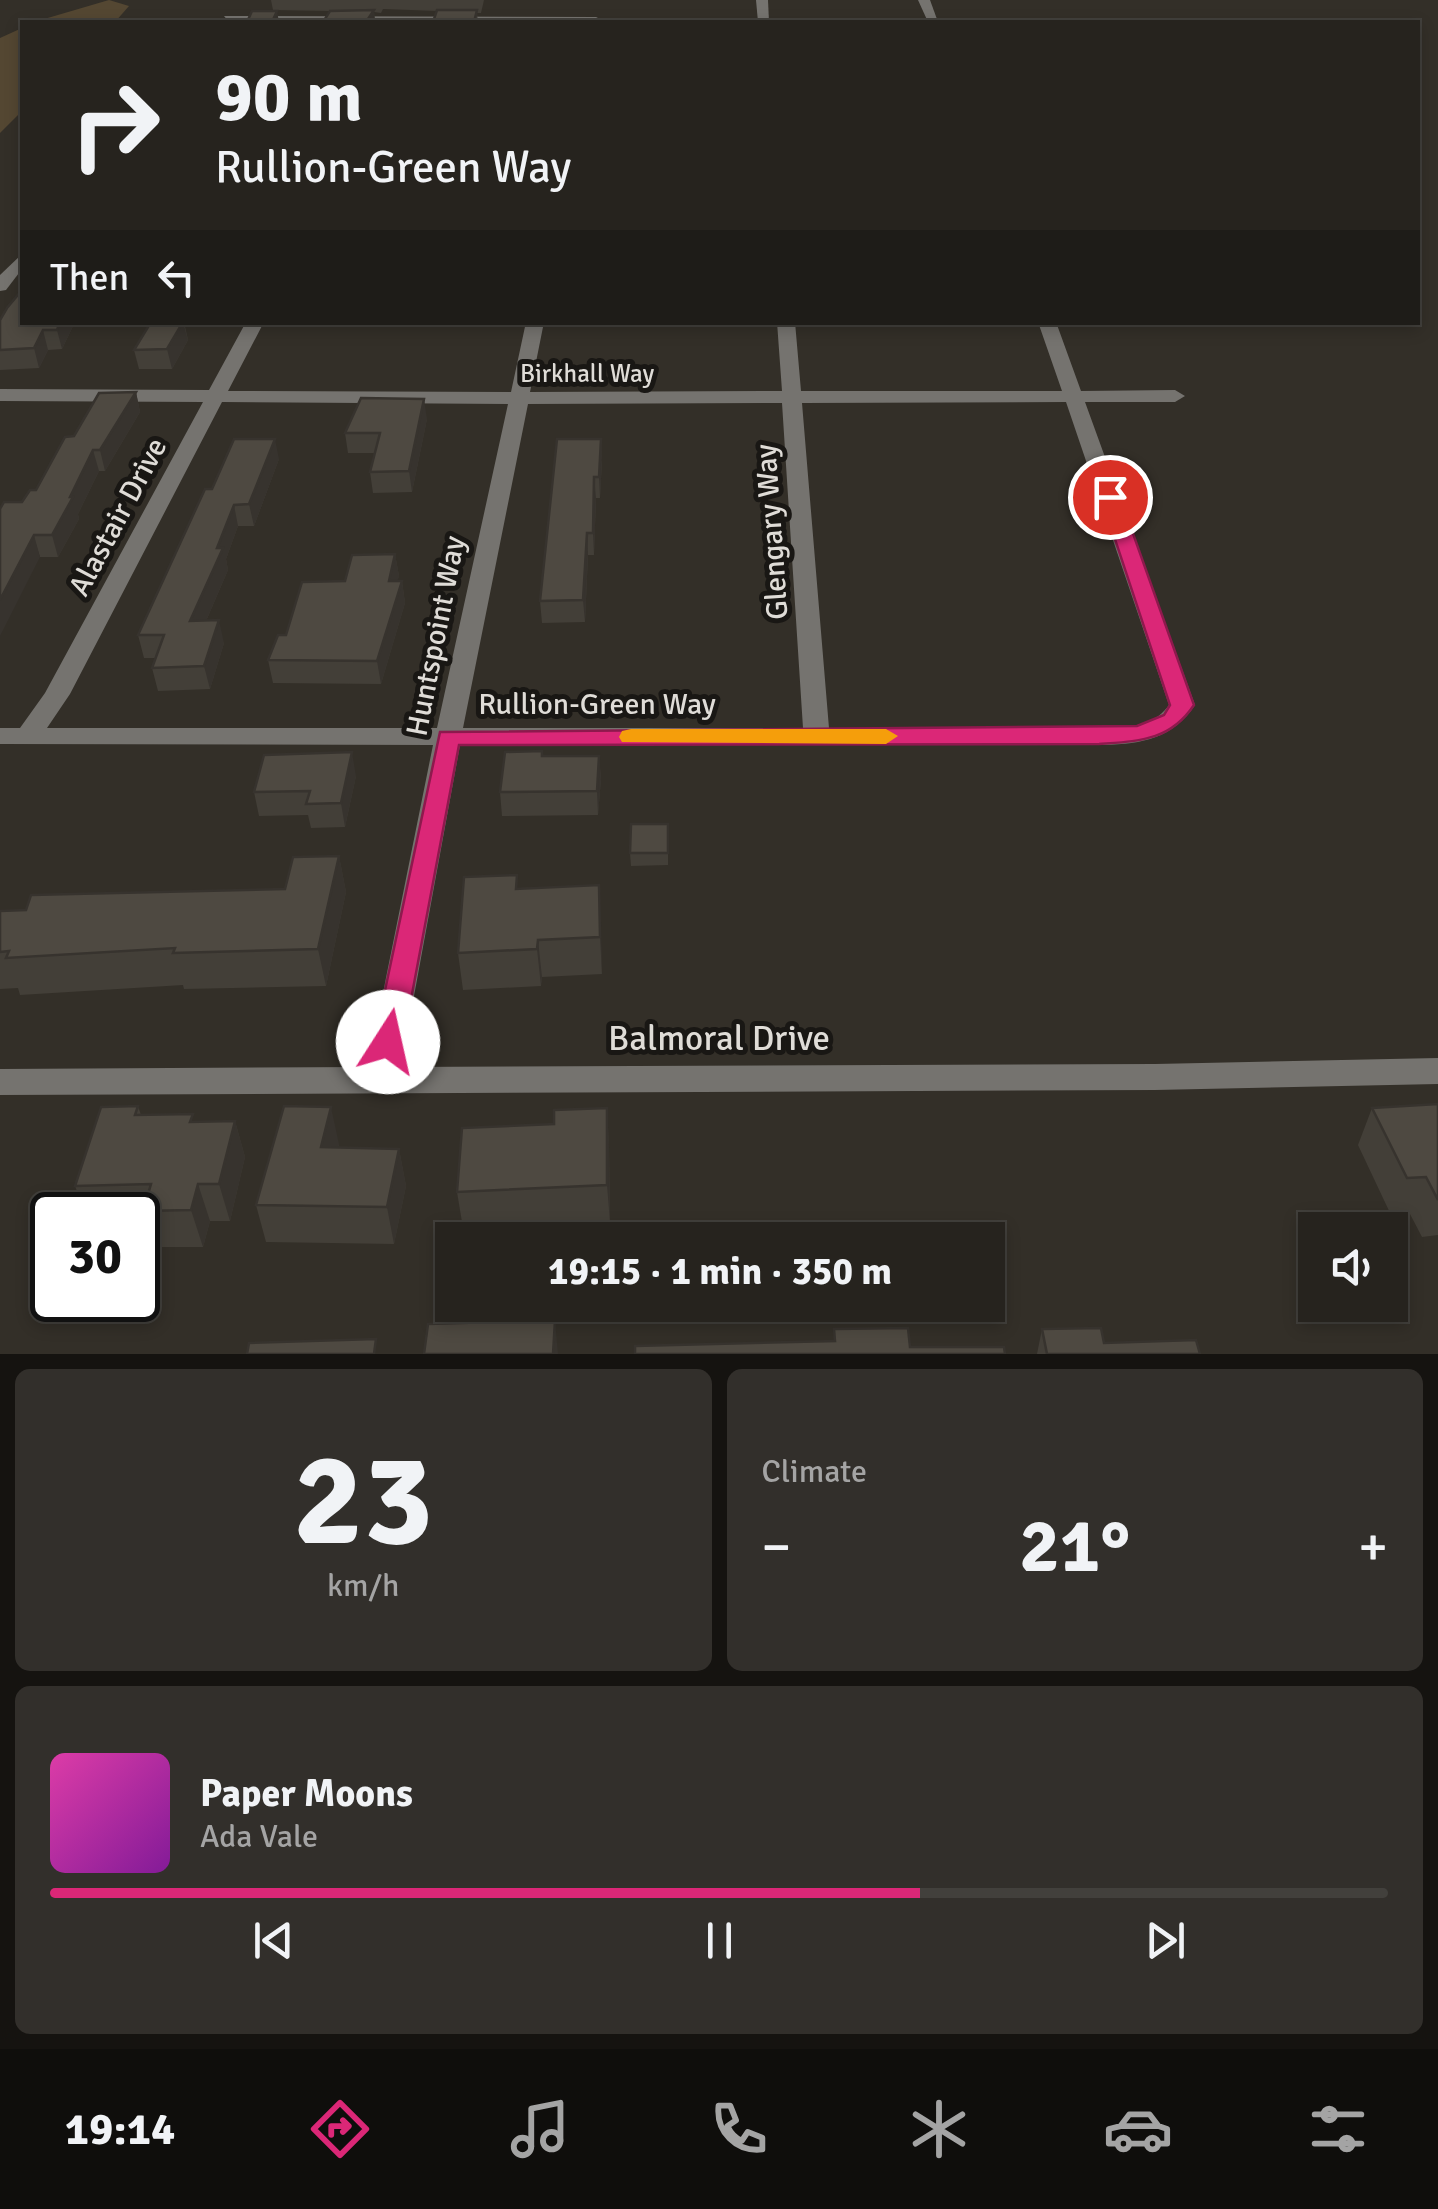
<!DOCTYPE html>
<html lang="en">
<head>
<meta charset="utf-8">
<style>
  body { margin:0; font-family:Signika,sans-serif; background:#322f2b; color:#f1f3f6; height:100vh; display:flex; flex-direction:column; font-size:38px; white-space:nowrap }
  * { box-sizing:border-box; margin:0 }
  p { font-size:32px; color:#a4a4a4 }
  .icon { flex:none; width:55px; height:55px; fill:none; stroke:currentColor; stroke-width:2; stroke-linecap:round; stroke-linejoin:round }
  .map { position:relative; height:1354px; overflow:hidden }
  .panel { display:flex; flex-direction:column; gap:15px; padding:15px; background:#151310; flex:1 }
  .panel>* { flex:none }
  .hud { position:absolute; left:20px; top:20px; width:1400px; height:305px; border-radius:0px; box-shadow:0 5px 15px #0003,0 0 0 2px #42403c; background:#26231e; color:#f1f3f6; overflow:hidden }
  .buttons { position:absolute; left:1298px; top:1212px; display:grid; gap:20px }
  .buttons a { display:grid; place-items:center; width:110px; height:110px; border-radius:0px; background:#26231e; box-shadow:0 5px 15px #0003,0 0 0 2px #42403c; font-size:50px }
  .speed { position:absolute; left:30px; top:1192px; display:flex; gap:20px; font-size:50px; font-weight:700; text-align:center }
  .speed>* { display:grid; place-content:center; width:130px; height:130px; border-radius:50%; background:#26231e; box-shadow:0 5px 15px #0003,0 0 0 2px #42403c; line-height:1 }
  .speed .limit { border:5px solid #111; border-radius:15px; background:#fff; color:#111 }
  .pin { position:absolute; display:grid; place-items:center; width:85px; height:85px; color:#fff; margin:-42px; border:5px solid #fff; border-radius:50%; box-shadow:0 2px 10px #0007 }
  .me { position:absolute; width:110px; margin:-55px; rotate:10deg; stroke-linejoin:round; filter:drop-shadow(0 0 8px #0008) }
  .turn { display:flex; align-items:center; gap:35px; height:210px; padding:0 30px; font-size:45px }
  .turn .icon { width:130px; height:130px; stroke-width:2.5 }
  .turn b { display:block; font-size:70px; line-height:85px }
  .then { display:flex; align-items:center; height:95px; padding:0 30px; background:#0003; gap:20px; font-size:38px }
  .big { font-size:75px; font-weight:700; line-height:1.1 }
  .panel .widget { flex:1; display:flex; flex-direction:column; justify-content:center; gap:15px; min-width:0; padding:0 35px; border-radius:15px; background:#322f2b }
  .panel .dial { align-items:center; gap:0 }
  .dial b { font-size:130px; line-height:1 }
  .song { display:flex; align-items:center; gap:30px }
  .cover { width:120px; height:120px; border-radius:15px; background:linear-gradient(135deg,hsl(320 70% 55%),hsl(290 70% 35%)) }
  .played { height:10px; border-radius:5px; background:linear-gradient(90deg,#db2777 65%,#42403c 65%) }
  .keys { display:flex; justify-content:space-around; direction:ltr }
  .heat { display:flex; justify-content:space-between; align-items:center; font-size:55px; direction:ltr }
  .panel .tiles { flex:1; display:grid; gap:15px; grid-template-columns:1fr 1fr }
  .widget:last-child { grid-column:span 2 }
  .trip { position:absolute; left:435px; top:1222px; width:570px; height:100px; border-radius:0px; background:#26231e; box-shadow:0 5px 15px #0003,0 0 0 2px #42403c; font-weight:700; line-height:100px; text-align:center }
  .dock { display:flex; height:160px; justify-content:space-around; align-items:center; background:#0f0e0c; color:#a4a4a4 }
  .dock .icon { width:70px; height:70px }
  .dock .selected { color:#db2777 }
  .dock b { font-size:45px; color:#f1f3f6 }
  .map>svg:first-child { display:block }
  .green { fill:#544732 }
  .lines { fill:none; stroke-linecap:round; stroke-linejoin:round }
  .minor { fill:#75736f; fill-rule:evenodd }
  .wall { fill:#433f38 }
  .shaded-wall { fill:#37332e }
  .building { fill:#4e4941; stroke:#37332e; stroke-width:2.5 }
  .route { fill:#db2777; stroke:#8e194d; stroke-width:2.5 }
  .slow { fill:#f59e0b }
  .labels { text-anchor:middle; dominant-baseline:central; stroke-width:10; stroke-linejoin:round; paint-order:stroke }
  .far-street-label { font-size:25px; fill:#dfdcd7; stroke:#191714 }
  .street-label { font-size:30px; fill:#dfdcd7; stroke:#191714 }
  .near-street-label { font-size:35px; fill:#dfdcd7; stroke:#191714 }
</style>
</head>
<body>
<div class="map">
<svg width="1438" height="1354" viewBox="0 0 1438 1354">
  <rect width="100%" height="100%" fill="#332f28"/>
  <g class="green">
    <polygon points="109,0 129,6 115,22 34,22"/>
    <polygon points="22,28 22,111 0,133 0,38"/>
  </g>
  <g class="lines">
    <g class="minor">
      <polygon points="756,0 768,0 769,22 758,22"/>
      <polygon points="918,0 930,0 938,22 928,22"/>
      <polygon points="224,16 596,17 602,20 228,21"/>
      <polygon points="22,254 22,269 6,290 0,291 0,275"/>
      <path d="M246,322H264L228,391L511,392L526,322H544L530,392L782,391L777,322H795L801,391H1062L1038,322H1056L1081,391L1175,390L1185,396L1175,402H1085L1195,705C1173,738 1143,744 1104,745H460L401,1067L1155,1064L1438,1058V1084L1155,1090L0,1095V1069L368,1067L433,745L0,744V728H20L45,693L203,402L0,401V389L209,390ZM222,402L508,404L437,728H47L70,694ZM1066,402L1169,705C1157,722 1140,726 1120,728H829L802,403ZM782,403L803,728H463L528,404Z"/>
    </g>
  </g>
  <g class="wall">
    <polygon points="271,0 484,0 481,13 477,13 478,22 433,22 437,11 383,9 381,13 374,12 375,22 323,22 330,11 273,10"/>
    <polygon points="0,320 22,322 75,322 62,349 48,350 39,368 0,370"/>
    <polygon points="151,322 184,322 188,340 172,369 139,369 134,350"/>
    <polygon points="136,392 140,412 105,471 99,471 78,514 79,519 58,557 40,557 22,502 36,490 74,436"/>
    <polygon points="427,419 412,492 373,493 370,472 375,453 348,453 345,433"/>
    <polygon points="601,439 602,460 600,498 596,498 594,555 588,555 585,622 542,623 540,601"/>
    <polygon points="279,459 254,526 238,526 226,559 228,570 206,621 224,643 210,689 158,691 152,668 155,658 144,658 138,635 212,489"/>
    <polygon points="395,554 399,576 397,581 402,581 405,603 381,684 273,683 268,660 286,635 345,581"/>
    <polygon points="543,756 599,756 601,779 598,815 502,816 500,792"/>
    <polygon points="356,776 345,827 311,828 308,815 259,816 254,792"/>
    <polygon points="668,824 668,865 631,866 630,853"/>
    <polygon points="339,856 346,892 326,986 184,989 183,985 20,995 18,988 0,989 0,911 285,889"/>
    <polygon points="599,885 602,974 542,977 541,986 463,990 458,953 518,888"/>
    <polygon points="1438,1104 1438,1235 1422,1237 1410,1214 1391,1215 1358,1145 1372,1108"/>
    <polygon points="138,1106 141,1115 195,1122 235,1121 245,1157 230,1221 210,1221 203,1247 156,1247 147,1222 138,1222 138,1215 86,1215 75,1186"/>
    <polygon points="607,1108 609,1145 610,1222 463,1228 457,1192"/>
    <polygon points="339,1144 338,1148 399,1149 406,1186 394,1244 266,1242 256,1205"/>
    <polygon points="1042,1329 1104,1343 1200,1354 1037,1354"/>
  </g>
  <g class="shaded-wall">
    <polygon points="374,10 375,22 366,22"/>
    <polygon points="277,11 279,22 272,22"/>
    <polygon points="60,322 75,322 62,349 57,330"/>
    <polygon points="183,322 188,340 172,369 167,349"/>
    <polygon points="43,330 48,350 39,368 34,348"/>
    <polygon points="136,392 140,412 105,471 100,450"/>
    <polygon points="424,399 427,419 412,492 409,471"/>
    <polygon points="275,439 279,459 254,526 249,504"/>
    <polygon points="601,439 602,460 600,498 599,477"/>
    <polygon points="93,450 99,471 78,514 79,519 58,557 52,535"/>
    <polygon points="594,477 596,498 594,555 593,533"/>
    <polygon points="234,505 238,526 226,559 228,570 196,644 190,621"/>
    <polygon points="587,533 588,555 585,622 583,600"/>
    <polygon points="34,535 40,557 0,636 0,600"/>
    <polygon points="395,554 399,576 392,603 389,581"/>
    <polygon points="402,581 405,603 381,684 377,661"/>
    <polygon points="219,620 224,643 210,689 204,666"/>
    <polygon points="352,752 356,776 345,827 341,803"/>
    <polygon points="599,756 601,779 598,815 597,791"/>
    <polygon points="339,856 346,892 326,986 318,949"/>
    <polygon points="599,885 601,921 602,974 600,937"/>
    <polygon points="538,940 542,977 541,986 537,949"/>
    <polygon points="331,1107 339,1144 329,1184 321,1147"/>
    <polygon points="607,1108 609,1145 610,1222 607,1185"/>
    <polygon points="235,1121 245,1157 230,1221 219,1184"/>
    <polygon points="399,1149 406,1186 394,1244 387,1207"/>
    <polygon points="198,1184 210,1221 203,1247 191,1210"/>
    <polygon points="555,1320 558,1354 553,1354"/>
  </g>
  <g class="building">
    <polygon points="374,10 366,22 323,22 330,11"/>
    <polygon points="437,10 477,10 474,22 433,22"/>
    <polygon points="252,11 277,11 272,22 247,22"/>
    <polygon points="22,290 22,322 60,322 57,330 43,330 34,348 0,350 0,320 7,308"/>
    <polygon points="151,322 183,322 167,349 134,350"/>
    <polygon points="136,392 100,450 93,450 70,497 73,497 52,535 34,535 0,600 0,509 4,502 22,502 30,490 36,490 65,437 74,436 99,393"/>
    <polygon points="361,398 424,399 409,471 370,472 380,433 345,433"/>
    <polygon points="234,439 275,439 249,504 234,505 217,548 223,548 190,621 219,620 204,666 152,668 164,635 138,635 205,489 212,489"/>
    <polygon points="557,439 601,439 599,477 594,477 593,533 587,533 583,600 540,601"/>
    <polygon points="395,554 389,581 402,581 377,661 268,660 278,635 286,635 302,582 345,581 352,555"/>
    <polygon points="542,751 542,756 599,756 597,791 500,792 505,752"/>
    <polygon points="352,752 341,803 306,804 310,791 254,792 264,755"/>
    <polygon points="631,824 668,824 668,853 630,853"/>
    <polygon points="339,856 318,949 173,953 175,948 6,958 9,951 0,952 0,911 26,910 31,895 285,889 293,857"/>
    <polygon points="517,875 516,889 599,885 600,937 538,940 537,949 458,953 464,877"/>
    <polygon points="1438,1104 1438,1200 1426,1177 1407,1178 1372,1108"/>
    <polygon points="138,1106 135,1115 193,1114 190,1122 235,1121 219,1184 198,1184 191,1210 143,1211 151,1184 75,1186 101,1107"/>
    <polygon points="284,1106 331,1107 321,1147 399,1149 387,1207 256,1205"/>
    <polygon points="607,1108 607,1185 457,1192 462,1128 554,1124 554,1110"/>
    <polygon points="555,1320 553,1354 424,1354 428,1324"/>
    <polygon points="908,1328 910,1347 1004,1347 1005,1354 635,1354 635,1346 835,1341 834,1329"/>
    <polygon points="1101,1328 1104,1343 1196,1340 1200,1354 1047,1354 1042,1329"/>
    <polygon points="376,1339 374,1354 247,1354 249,1343"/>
  </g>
  <path class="route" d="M1110,491L1120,497L1194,705C1170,741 1139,741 1099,744L459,745L403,1042L399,1050L388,1054L378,1050L374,1042L440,732L1137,726L1164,715L1170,705L1101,497Z"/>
  <polygon class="slow" points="631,729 886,729 898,736 886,744 622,742 619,737 622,731"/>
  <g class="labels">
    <g class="far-street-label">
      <text x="587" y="373">Birkhall Way</text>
    </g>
    <g class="street-label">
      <text transform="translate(118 517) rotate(-62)">Alastair Drive</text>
      <text transform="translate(772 532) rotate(-94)">Glengary Way</text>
      <text transform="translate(436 636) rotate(-79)">Huntspoint Way</text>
      <text x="597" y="704">Rullion-Green Way</text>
    </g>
    <g class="near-street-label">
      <text x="719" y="1038">Balmoral Drive</text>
    </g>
  </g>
</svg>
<div class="buttons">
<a><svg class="icon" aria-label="sound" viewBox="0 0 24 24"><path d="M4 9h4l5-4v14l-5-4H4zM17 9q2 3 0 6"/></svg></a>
</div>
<div class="speed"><div class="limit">30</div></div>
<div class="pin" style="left:1110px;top:497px;background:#d93025"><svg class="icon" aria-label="arrive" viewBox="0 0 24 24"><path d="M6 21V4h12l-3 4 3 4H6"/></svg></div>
<svg class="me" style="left:388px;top:1042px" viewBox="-20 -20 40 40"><circle r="19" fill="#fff"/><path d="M0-13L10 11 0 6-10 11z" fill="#db2777"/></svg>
<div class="trip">19:15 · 1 min · 350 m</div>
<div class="hud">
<div class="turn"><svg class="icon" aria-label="right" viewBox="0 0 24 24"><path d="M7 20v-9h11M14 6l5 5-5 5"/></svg><div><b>90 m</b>Rullion-Green Way</div></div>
<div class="then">Then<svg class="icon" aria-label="left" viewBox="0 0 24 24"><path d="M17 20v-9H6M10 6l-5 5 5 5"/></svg></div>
</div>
</div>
<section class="panel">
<div class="tiles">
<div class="widget dial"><b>23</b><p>km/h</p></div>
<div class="widget"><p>Climate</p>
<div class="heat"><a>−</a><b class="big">21°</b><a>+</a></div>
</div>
<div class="widget">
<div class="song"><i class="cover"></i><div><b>Paper Moons</b><p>Ada Vale</p></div></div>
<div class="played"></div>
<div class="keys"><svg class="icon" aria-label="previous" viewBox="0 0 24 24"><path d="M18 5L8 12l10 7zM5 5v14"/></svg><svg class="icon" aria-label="pause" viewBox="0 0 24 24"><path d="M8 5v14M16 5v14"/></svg><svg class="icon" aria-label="next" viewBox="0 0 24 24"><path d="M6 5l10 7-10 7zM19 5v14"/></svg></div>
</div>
</div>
</section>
<nav class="dock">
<b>19:14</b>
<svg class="icon selected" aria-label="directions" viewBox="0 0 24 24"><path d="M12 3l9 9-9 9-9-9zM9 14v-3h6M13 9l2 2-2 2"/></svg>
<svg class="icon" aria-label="music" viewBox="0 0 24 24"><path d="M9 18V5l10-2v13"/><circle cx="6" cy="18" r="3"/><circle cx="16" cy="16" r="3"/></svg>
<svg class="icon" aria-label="phone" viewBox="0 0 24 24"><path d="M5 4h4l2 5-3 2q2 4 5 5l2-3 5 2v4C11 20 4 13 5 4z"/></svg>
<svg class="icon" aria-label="climate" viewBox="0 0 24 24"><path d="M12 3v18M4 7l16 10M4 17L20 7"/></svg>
<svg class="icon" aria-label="car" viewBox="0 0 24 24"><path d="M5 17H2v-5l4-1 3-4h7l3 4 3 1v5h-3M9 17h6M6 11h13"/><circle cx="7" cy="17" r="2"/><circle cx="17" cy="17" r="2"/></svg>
<svg class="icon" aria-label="filters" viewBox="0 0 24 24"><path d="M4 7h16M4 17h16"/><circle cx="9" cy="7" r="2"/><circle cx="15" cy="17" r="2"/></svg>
</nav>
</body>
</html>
